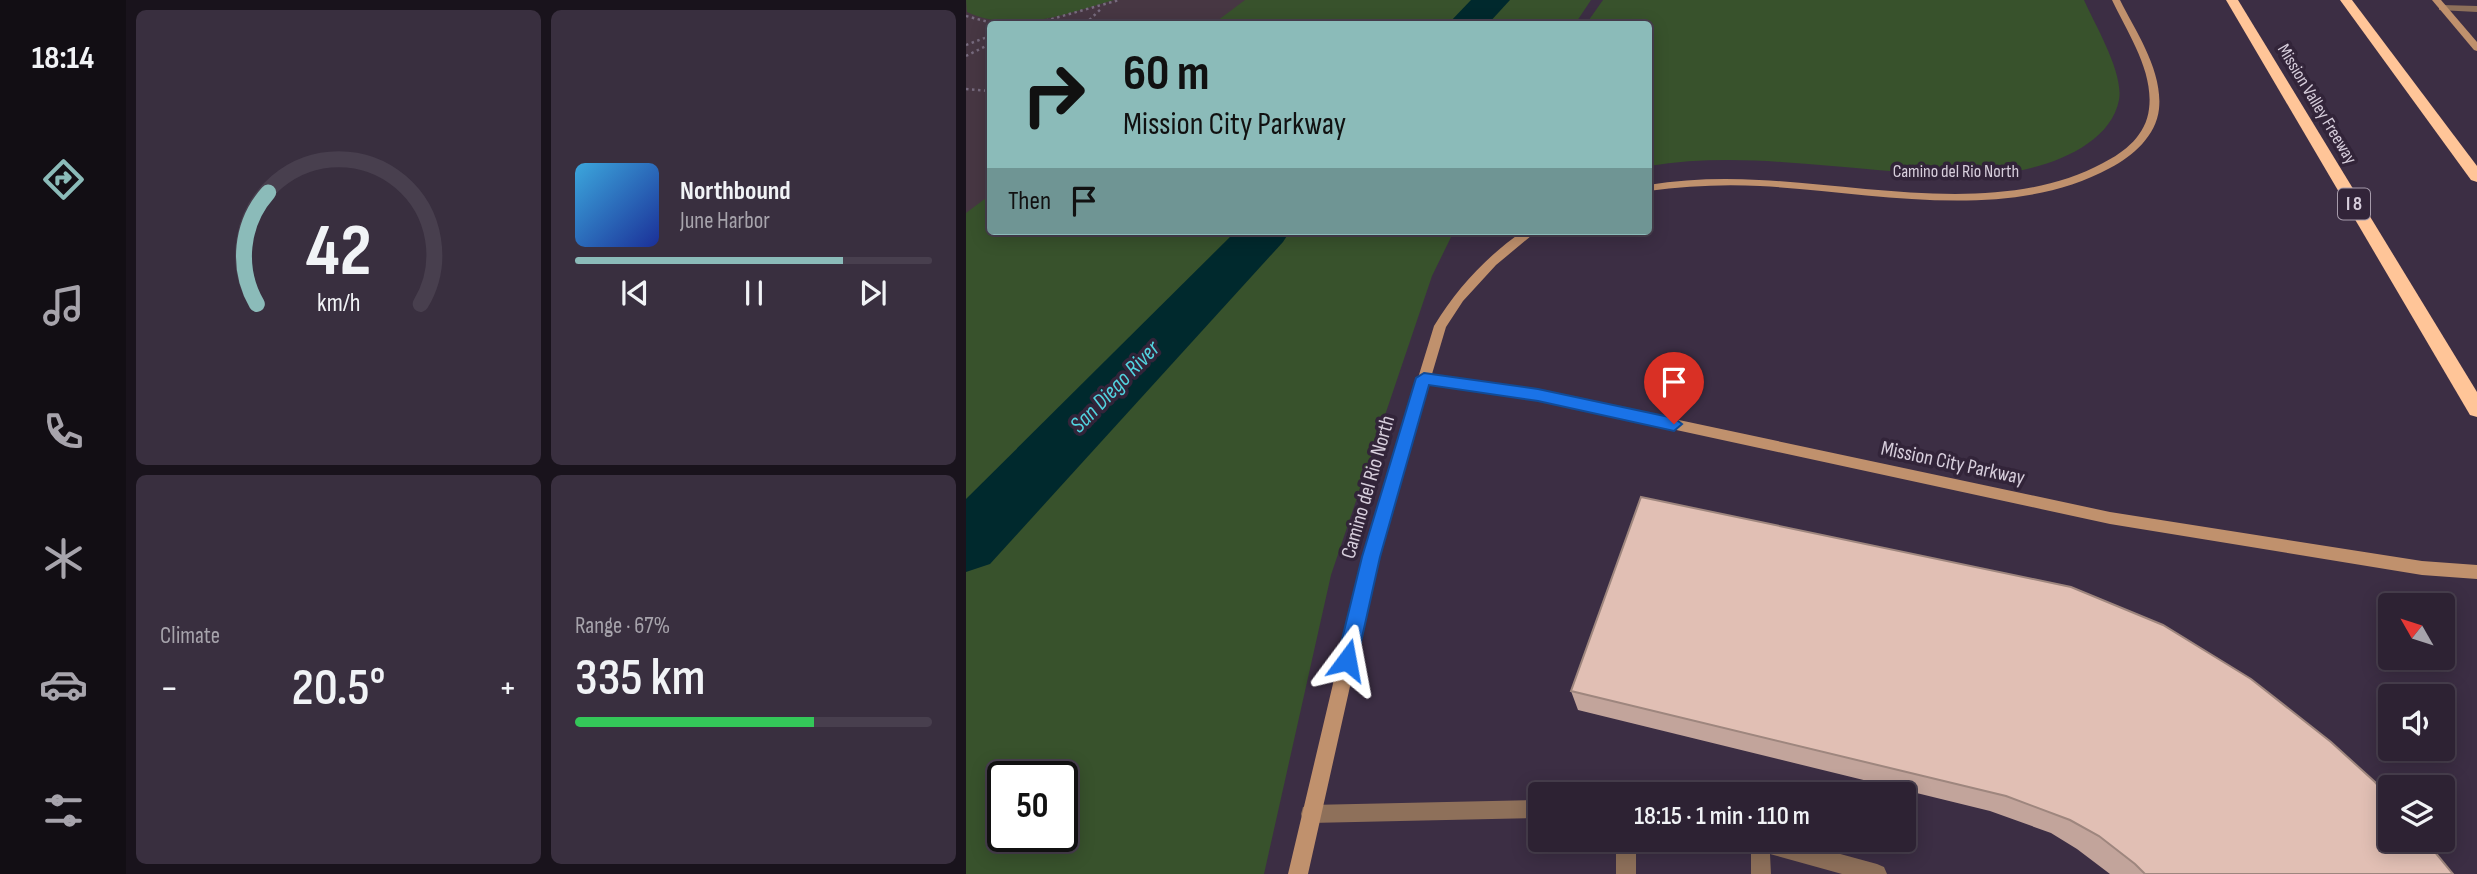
<!DOCTYPE html>
<html lang="en">
<head>
<meta charset="utf-8">
<style>
  body { margin:0; font-family:"Sofia Sans Condensed",sans-serif; background:#392f3f; color:#f1f3f6; height:100vh; display:flex; flex-direction:column; font-size:26px; white-space:nowrap }
  * { box-sizing:border-box; margin:0 }
  p { font-size:23px; color:#a7a4ac }
  .icon { flex:none; width:38px; height:38px; fill:none; stroke:currentColor; stroke-width:2; stroke-linecap:round; stroke-linejoin:round }
  .map { position:relative; flex:1; overflow:hidden }
  .drawer { display:flex; flex-direction:column; gap:10px; padding:10px; background:#19131c; width:840px }
  .drawer>* { flex:none }
  .hud { position:absolute; left:21px; top:21px; width:665px; height:214px; border-radius:7px; box-shadow:0 4px 18px #0003,0 0 0 2px #483f4e; background:#8bbbb9; color:#111; overflow:hidden }
  .needle { width:46px; rotate:309deg }
  .tools { position:absolute; left:1412px; top:593px; display:grid; gap:14px }
  .tools a { display:grid; place-items:center; width:77px; height:77px; border-radius:7px; background:#2d2233; box-shadow:0 4px 18px #0003,0 0 0 2px #483f4e; font-size:35px }
  .speed { position:absolute; left:21px; top:761px; display:flex; gap:14px; font-size:35px; font-weight:700; text-align:center }
  .speed>* { display:grid; place-content:center; width:91px; height:91px; border-radius:50%; background:#2d2233; box-shadow:0 4px 18px #0003,0 0 0 2px #483f4e; line-height:1 }
  .speed .limit { border:4px solid #111; border-radius:10px; background:#fff; color:#111 }
  .pin { position:absolute; display:grid; place-items:center; width:60px; height:60px; color:#fff; margin:-72px -30px; border-radius:50% 50% 50% 0; rotate:-45deg; box-shadow:0 0 7px #0007 }
  .pin .icon { rotate:45deg }
  .me { position:absolute; width:77px; margin:-38px; rotate:13deg; stroke-linejoin:round; filter:drop-shadow(0 0 5px #0008) }
  .turn { display:flex; align-items:center; gap:24px; height:147px; padding:0 21px; font-size:32px }
  .turn .icon { width:91px; height:91px; stroke-width:2.5 }
  .turn b { display:block; font-size:49px; line-height:60px }
  .then { display:flex; align-items:center; height:66px; padding:0 21px; background:#0003; gap:14px; font-size:26px }
  .big { font-size:52px; font-weight:600; line-height:1.1 }
  .drawer .tile { flex:1; display:flex; flex-direction:column; justify-content:center; gap:10px; min-width:0; padding:0 24px; border-radius:10px; background:#392f3f }
  .drawer .dial { align-items:center; gap:0 }
  .dial svg { height:182px; overflow:visible; fill:none; stroke:#483f4e; stroke-width:7; stroke-linecap:round; text-anchor:middle }
  .dial text { fill:#f1f3f6; stroke:none }
  .song { display:flex; align-items:center; gap:21px }
  .cover { width:84px; height:84px; border-radius:10px; background:linear-gradient(135deg,hsl(200 70% 55%),hsl(230 70% 35%)) }
  .played { height:7px; border-radius:4px; background:linear-gradient(90deg,#8bbbb9 75%,#483f4e 75%) }
  .keys { display:flex; justify-content:space-around; direction:ltr }
  .heat { display:flex; justify-content:space-between; align-items:center; font-size:38px; direction:ltr }
  .charge { height:10px; border-radius:5px; background:linear-gradient(90deg,#34c759 67%,#483f4e 0) }
  .drawer .tiles { flex:1; display:grid; gap:10px; grid-template-columns:repeat(2,1fr) }
  .trip { position:absolute; left:562px; top:782px; width:388px; height:70px; border-radius:7px; background:#2d2233; box-shadow:0 4px 18px #0003,0 0 0 2px #483f4e; font-weight:600; line-height:70px; text-align:center }
  main { display:flex; flex:1; min-height:0 }
  .dock { display:flex; flex-direction:column; width:126px; justify-content:space-around; align-items:center; background:#120e14; color:#a7a4ac }
  .dock .icon { width:49px; height:49px }
  .dock .current { color:#8bbbb9 }
  .dock b { font-size:32px; color:#f1f3f6 }
  .map>svg:first-child { display:block }
  .education { fill:#473743 }
  .green { fill:#38522c; fill-rule:evenodd }
  .lines { fill:none; stroke-linecap:round; stroke-linejoin:round }
  .river { fill:#00292d; fill-rule:evenodd }
  .path { stroke:#776b7e; stroke-width:2.5; stroke-dasharray:2.5 3.5; stroke-linecap:butt }
  .lane { fill:#8e705a; fill-rule:evenodd }
  .secondary { fill:#c0916d; fill-rule:evenodd }
  .highway { fill:#ffc598; fill-rule:evenodd }
  .wall { fill:#c2a49b }
  .building { fill:#e1bfb4; stroke:#9e867e; stroke-width:2 }
  .route { fill:#1a73e8; stroke:#114b97; stroke-width:2 }
  .labels { text-anchor:middle; dominant-baseline:central; stroke-width:7; stroke-linejoin:round; paint-order:stroke }
  .far-street-label { font-size:18px; fill:#d7cedc; stroke:#322439 }
  .shield { fill:#322439; stroke:#a69bab; stroke-width:2 }
  .shield-label { font-size:19px; font-weight:bold; fill:#d7cedc }
  .street-label { font-size:21px; fill:#d7cedc; stroke:#322439 }
  .water-label { font-size:23px; font-style:italic; fill:#52d3df; stroke:#322439 }
</style>
</head>
<body>
<main>
<nav class="dock">
<b>18:14</b>
<svg class="icon current" aria-label="directions" viewBox="0 0 24 24"><path d="M12 3l9 9-9 9-9-9zM9 14v-3h6M13 9l2 2-2 2"/></svg>
<svg class="icon" aria-label="music" viewBox="0 0 24 24"><path d="M9 18V5l10-2v13"/><circle cx="6" cy="18" r="3"/><circle cx="16" cy="16" r="3"/></svg>
<svg class="icon" aria-label="phone" viewBox="0 0 24 24"><path d="M5 4h4l2 5-3 2q2 4 5 5l2-3 5 2v4C11 20 4 13 5 4z"/></svg>
<svg class="icon" aria-label="climate" viewBox="0 0 24 24"><path d="M12 3v18M4 7l16 10M4 17L20 7"/></svg>
<svg class="icon" aria-label="car" viewBox="0 0 24 24"><path d="M5 17H2v-5l4-1 3-4h7l3 4 3 1v5h-3M9 17h6M6 11h13"/><circle cx="7" cy="17" r="2"/><circle cx="17" cy="17" r="2"/></svg>
<svg class="icon" aria-label="filters" viewBox="0 0 24 24"><path d="M4 7h16M4 17h16"/><circle cx="9" cy="7" r="2"/><circle cx="15" cy="17" r="2"/></svg>
</nav>
<section class="drawer">
<div class="tiles">
<div class="tile dial"><svg viewBox="0 0 100 80">
<path d="M14 69A42 42 0 1 1 86 69"/>
<path d="M14 69A42 42 0 0 1 19 20" stroke="#8bbbb9"/>
<text x="50" y="56" font-size="32" font-weight="700">42</text>
<text x="50" y="72" font-size="11">km/h</text>
</svg></div>
<div class="tile">
<div class="song"><i class="cover"></i><div><b>Northbound</b><p>June Harbor</p></div></div>
<div class="played"></div>
<div class="keys"><svg class="icon" aria-label="previous" viewBox="0 0 24 24"><path d="M18 5L8 12l10 7zM5 5v14"/></svg><svg class="icon" aria-label="pause" viewBox="0 0 24 24"><path d="M8 5v14M16 5v14"/></svg><svg class="icon" aria-label="next" viewBox="0 0 24 24"><path d="M6 5l10 7-10 7zM19 5v14"/></svg></div>
</div>
<div class="tile"><p>Climate</p>
<div class="heat"><a>−</a><b class="big">20.5°</b><a>+</a></div>
</div>
<div class="tile"><p>Range · 67%</p><b class="big">335 km</b><div class="charge"></div></div>
</div>
</section>
<div class="map">
<svg width="1511" height="874" viewBox="0 0 1511 874">
  <rect width="100%" height="100%" fill="#3c2e44"/>
  <polygon class="education" points="0,0 290,0 259,24 24,24 24,210 0,229"/>
  <g class="green">
    <path d="M0,0H148C101,14 49,34 1,12Z"/>
    <polygon points="279,0 625,0 609,24 247,24"/>
    <path d="M637,0H1118C1129,25 1158,73 1153,100C1143,152 1063,174 1017,175C950,176 882,166 815,162C771,159 726,159 683,166L682,24H620Z"/>
    <path d="M24,195V231H488L466,276L365,575L298,874H0V213ZM37,777H96V836H37Z"/>
  </g>
  <g class="lines">
    <g class="river">
      <polygon points="505,0 544,0 522,24 482,24"/>
      <polygon points="270,231 324,231 317,242 24,564 0,572 0,499"/>
    </g>
    <g class="path">
      <polyline points="0,16 30,24 68,23"/>
      <polyline points="68,24 153,0"/>
      <polyline points="119,24 136,8"/>
      <polyline points="0,45 24,36"/>
      <polyline points="0,56 24,44"/>
      <polyline points="0,89 24,91"/>
    </g>
    <g class="lane">
      <polygon points="1476,5 1511,6 1511,12 1473,10 1473,6"/>
      <polygon points="574,800 574,818 344,823 337,821 335,814 337,807 344,805"/>
      <rect x="650" y="840" width="20" height="34"/>
      <polygon points="778,840 823,840 911,864 918,867 921,874 876,874 804,854 805,874 785,874 785,848 781,847"/>
    </g>
    <g class="secondary">
      <path d="M1146,0H1154C1170,32 1197,71 1193,109C1190,136 1167,156 1144,168C1041,224 906,192 794,186C756,184 720,186 682,191V185C719,179 756,178 793,180C903,185 1037,217 1137,163C1159,152 1180,135 1183,109C1188,71 1161,32 1146,0Z"/>
      <polygon points="1466,0 1475,0 1511,42 1511,51 1508,50"/>
      <path d="M557,231H571L530,265L497,301L480,327L466,374L572,390L1144,512L1456,561L1511,565V579L1456,575L1144,524L572,400L463,384L413,557L342,874H322L397,557L468,326C491,288 521,256 557,231Z"/>
    </g>
    <g class="highway">
      <polygon points="1260,0 1272,0 1511,392 1511,417 1504,415"/>
      <polygon points="1374,0 1386,0 1511,166 1511,182 1505,180"/>
    </g>
  </g>
  <polygon class="wall" points="605,691 1487,874 1144,874 1111,849 1085,833 1024,811 612,710"/>
  <polygon class="building" points="675,497 1105,587 1197,625 1285,679 1365,742 1409,782 1424,800 1424,840 1459,840 1487,874 1179,874 1169,864 1133,836 1104,820 1040,796 605,691"/>
  <polygon class="route" points="458,373 572,389 708,418 716,424 708,431 572,401 463,385 414,557 391,660 388,666 381,669 374,666 371,660 396,557 450,378"/>
  <g class="labels">
    <g class="far-street-label">
      <text transform="translate(1351 104) rotate(59)">Mission Valley Freeway</text>
      <text x="990" y="171">Camino del Rio North</text>
    </g>
    <rect class="shield" x="1372" y="188.5" width="32" height="31" rx="5"/>
    <g class="shield-label">
      <text x="1388" y="204">I 8</text>
    </g>
    <g class="street-label">
      <text transform="translate(987 463) rotate(12)">Mission City Parkway</text>
      <text transform="translate(402 487) rotate(-74)">Camino del Rio North</text>
    </g>
    <g class="water-label">
      <text transform="translate(149 387) rotate(-46)">San Diego River</text>
    </g>
  </g>
</svg>
<div class="tools">
<a><svg class="needle" viewBox="-14 -14 28 28"><path d="M0-13l5 13h-10z" fill="#e53935"/><path d="M0 13l5-13h-10z" fill="#a7a4ac"/></svg></a>
<a><svg class="icon" aria-label="sound" viewBox="0 0 24 24"><path d="M4 9h4l5-4v14l-5-4H4zM17 9q2 3 0 6"/></svg></a>
<a><svg class="icon" aria-label="layers" viewBox="0 0 24 24"><path d="M12 4l9 5-9 5-9-5zM3 14l9 5 9-5"/></svg></a>
</div>
<div class="speed"><div class="limit">50</div></div>
<div class="pin" style="left:708px;top:424px;background:#d93025"><svg class="icon" aria-label="arrive" viewBox="0 0 24 24"><path d="M6 21V4h12l-3 4 3 4H6"/></svg></div>
<svg class="me" style="left:381px;top:660px" viewBox="-20 -20 40 40"><path d="M0-17L14 15 0 8-14 15z" fill="#1a73e8" stroke="#fff" stroke-width="4"/></svg>
<div class="trip">18:15 · 1 min · 110 m</div>
<div class="hud">
<div class="turn"><svg class="icon" aria-label="right" viewBox="0 0 24 24"><path d="M7 20v-9h11M14 6l5 5-5 5"/></svg><div><b>60 m</b>Mission City Parkway</div></div>
<div class="then">Then<svg class="icon" aria-label="arrive" viewBox="0 0 24 24"><path d="M6 21V4h12l-3 4 3 4H6"/></svg></div>
</div>
</div>
</main>
</body>
</html>
